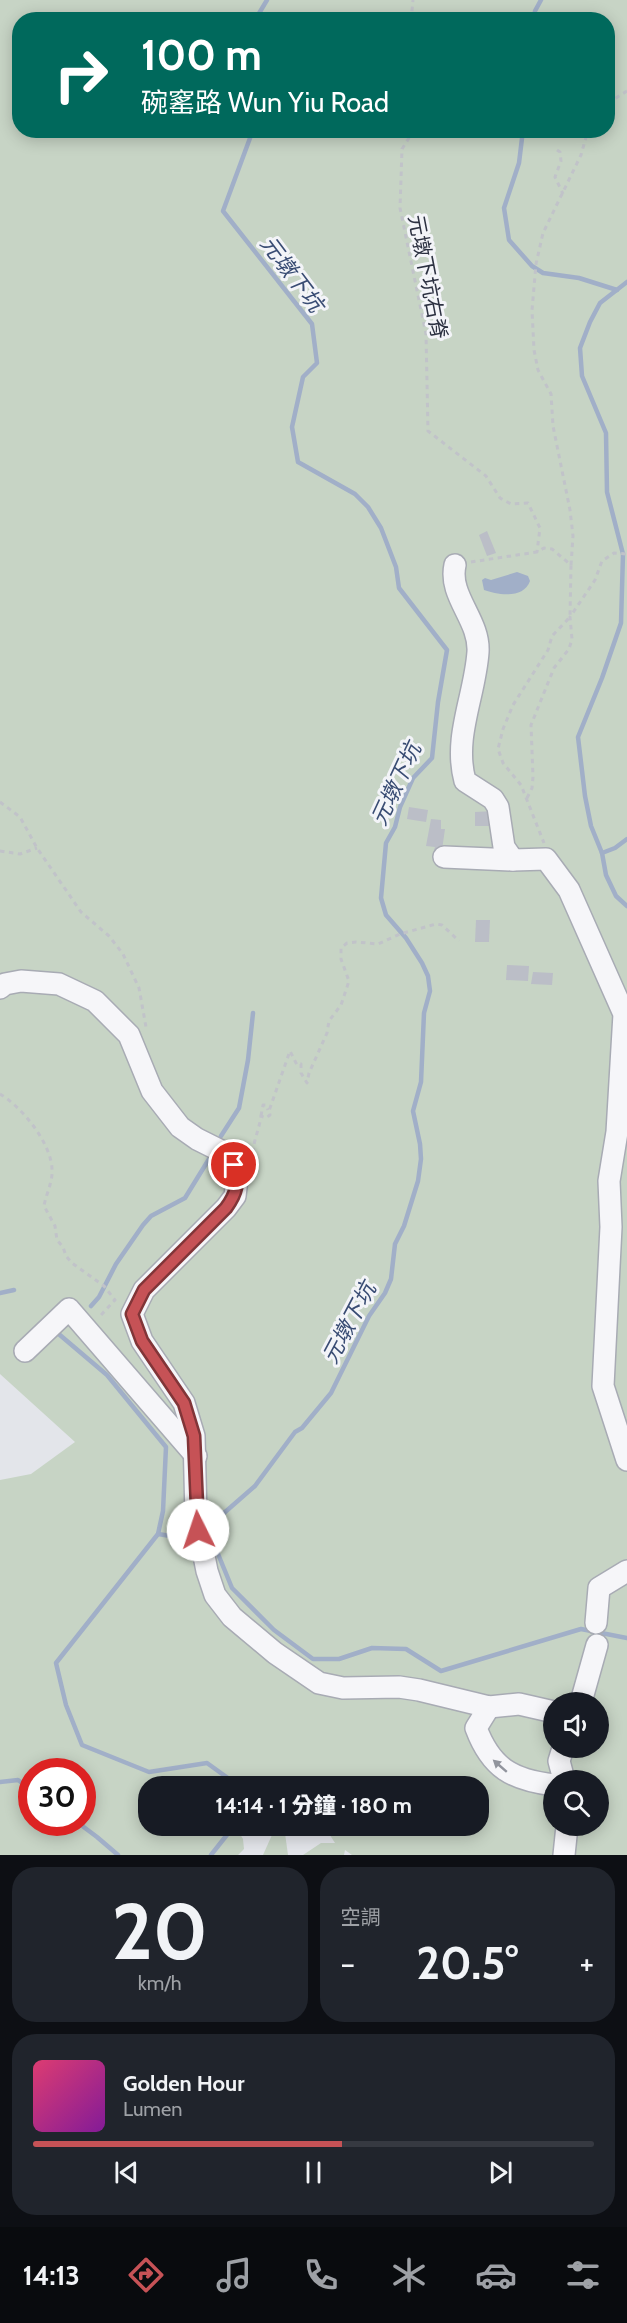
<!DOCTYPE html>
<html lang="zh-TW">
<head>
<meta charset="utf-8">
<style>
  body { margin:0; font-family:Cabin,"Noto Sans TC",sans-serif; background:#20242c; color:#f1f3f6; height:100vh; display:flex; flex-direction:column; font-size:22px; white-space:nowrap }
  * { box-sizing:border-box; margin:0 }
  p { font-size:20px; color:#9ea1a6 }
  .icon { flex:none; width:33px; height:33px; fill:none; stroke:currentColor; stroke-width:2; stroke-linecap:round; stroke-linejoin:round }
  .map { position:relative; height:1855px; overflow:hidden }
  .panel { display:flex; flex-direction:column; gap:12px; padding:12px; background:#0d0f14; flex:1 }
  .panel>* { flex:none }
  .hud { position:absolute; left:12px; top:12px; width:603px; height:126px; border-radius:24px; box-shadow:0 3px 15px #0003; background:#00695c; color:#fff; overflow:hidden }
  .controls { position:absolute; left:543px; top:1692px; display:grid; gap:12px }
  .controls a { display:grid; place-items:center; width:66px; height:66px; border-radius:50%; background:#171b24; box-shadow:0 3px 15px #0003; font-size:30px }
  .speed { position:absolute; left:18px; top:1758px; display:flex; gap:12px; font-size:30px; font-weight:700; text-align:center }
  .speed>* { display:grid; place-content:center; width:78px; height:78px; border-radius:50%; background:#171b24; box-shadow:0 3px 15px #0003; line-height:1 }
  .speed .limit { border:9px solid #d22; background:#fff; color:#111 }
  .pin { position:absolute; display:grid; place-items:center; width:51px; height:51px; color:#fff; margin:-26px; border:3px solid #fff; border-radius:50%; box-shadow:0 2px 6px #0007 }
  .me { position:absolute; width:66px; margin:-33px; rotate:356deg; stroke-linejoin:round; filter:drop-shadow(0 0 4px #0008) }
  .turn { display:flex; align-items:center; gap:21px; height:126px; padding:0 30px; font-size:27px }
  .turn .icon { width:78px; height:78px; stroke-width:2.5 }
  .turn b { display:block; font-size:42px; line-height:51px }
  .big { font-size:45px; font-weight:800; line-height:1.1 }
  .panel .widget { flex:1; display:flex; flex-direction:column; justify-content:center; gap:9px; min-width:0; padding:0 21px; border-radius:24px; background:#20242c }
  .panel .dial { align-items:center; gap:0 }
  .dial b { font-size:78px; line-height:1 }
  .song { display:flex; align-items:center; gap:18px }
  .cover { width:72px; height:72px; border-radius:9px; background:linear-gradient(135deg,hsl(340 70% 55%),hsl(290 70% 35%)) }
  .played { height:6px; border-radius:3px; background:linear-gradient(90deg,#c65256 55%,#363941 55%) }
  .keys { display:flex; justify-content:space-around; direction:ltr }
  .heat { display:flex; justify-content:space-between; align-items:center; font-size:33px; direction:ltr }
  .panel .tiles { flex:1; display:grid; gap:12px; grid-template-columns:1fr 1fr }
  .widget:last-child { grid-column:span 2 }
  .trip { position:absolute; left:138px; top:1776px; width:351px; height:60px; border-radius:24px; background:#171b24; box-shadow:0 3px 15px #0003; font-weight:800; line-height:60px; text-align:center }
  .tabs { display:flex; height:96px; justify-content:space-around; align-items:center; background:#090b0e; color:#9ea1a6 }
  .tabs .icon { width:42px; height:42px }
  .tabs .current { color:#c65256 }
  .tabs b { font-size:27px; color:#f1f3f6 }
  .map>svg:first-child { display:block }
  .green { fill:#c7d4c5; fill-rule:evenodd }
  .water { fill:#a1afc8 }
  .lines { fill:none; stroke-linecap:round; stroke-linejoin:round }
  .stream { stroke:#a1afc8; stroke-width:4.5 }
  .building { fill:#bbbec7 }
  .minor-casing { stroke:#a8abb4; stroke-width:24 }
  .path { stroke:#c1c3c9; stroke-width:3; stroke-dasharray:4.5 4.5; stroke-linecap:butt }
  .minor { stroke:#f6f6f9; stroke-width:21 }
  .oneway { fill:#91949d }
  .route-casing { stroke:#813538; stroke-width:15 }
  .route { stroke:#c65256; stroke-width:10 }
  .labels { text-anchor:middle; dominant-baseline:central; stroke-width:6; stroke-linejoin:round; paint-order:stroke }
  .street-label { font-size:21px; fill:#2c3141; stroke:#f3f4f8 }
  .water-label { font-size:22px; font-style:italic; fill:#394c73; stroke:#f3f4f8 }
</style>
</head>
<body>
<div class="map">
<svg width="627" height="1855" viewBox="0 0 627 1855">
  <rect width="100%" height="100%" fill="#e3e5ea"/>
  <g class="green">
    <path d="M0,0H627V1855H352L345,1850L344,1855H303L321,1843H335L324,1826H478V1786H300L297,1782L291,1786H148V1826H244L240,1834L243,1839L244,1849L238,1855H0V1480L31,1474L75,1442L0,1374ZM20,20H608V130H20ZM554,1702H598V1748H554ZM32,1772H82V1822H32ZM554,1780H598V1826H554Z"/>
    <polygon points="276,1826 284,1826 288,1855 263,1855"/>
  </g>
  <path class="water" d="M517,572L528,576L530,581C524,599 498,595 484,590L482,580L485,578L491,580Z"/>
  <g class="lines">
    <g class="stream">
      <polyline points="255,20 267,0"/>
      <polyline points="534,20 535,11 541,0"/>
      <polyline points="523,130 519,163 504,208 509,240 532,266 543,273 579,278 617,290"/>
      <polyline points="627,282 600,303 590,322 580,348 582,376 606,433 607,492 623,554 621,623 602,678 578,737 585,796 591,826 602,853 606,875 616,896 627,906"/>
      <polyline points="602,853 615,848 627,839"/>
      <polyline points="221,1136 239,1108 248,1060 253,1013"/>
      <polyline points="0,1293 14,1290"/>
      <polyline points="91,1306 99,1297 116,1264 143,1225 151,1216 185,1198 209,1159"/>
      <polyline points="54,1330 107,1375 166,1447 163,1511 158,1534 56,1663 66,1705 82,1745 149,1772 207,1763 232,1781 233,1786"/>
      <polyline points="212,1513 218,1554 232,1588 274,1630 313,1659 339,1659 372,1648 406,1649 441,1671 581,1629 627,1638"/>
      <polyline points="203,1526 224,1513 255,1486 295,1432 302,1428 331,1393 369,1316 385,1293 391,1279 395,1244 404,1226 418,1181 421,1159 420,1144 413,1111 421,1082 424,1013 430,991 428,976 422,963 406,938 386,915 381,898 386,843 395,827 400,807 413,778 432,758 438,702 447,650 399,588 396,567 381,528 368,507 355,494 298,462 292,427 303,377 317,363 312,324 223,211 253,130"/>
      <polyline points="158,1534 183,1538 193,1532"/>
      <polyline points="0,1782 18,1780 32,1790"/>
      <polyline points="77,1822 97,1837 118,1855"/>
      <polyline points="211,1855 234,1826"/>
    </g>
  </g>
  <g class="building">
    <polygon points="487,531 496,553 487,556 479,535"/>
    <polygon points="409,807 428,810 426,822 407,819"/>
    <polygon points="494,811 494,826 475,826 475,812"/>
    <polygon points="431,819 441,820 441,829 445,829 442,850 434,850 435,847 426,846"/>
    <polygon points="476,920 490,920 489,942 475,942"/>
    <polygon points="507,965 529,966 528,981 506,980"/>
    <polygon points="533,972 553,973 552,985 531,984"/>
  </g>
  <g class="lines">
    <defs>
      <g id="minor">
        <path d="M455,565C448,596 480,620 478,652C475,696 453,737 465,781L493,799L498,807L504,847L513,860L546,859L569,890L624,1014L617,1132L609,1181L611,1227L603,1386L627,1460"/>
        <polyline points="444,857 513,860"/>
        <polyline points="0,988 5,984 21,981 59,984 95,1001 129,1035 152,1091 180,1127 197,1139 225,1153 234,1165 237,1179 235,1196 226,1208 144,1290 132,1314 142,1341 184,1403 194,1436 196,1516 207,1571 215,1595 232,1617 275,1653 319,1683 343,1688 399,1687 419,1690 489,1707 519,1704 554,1712"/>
        <polyline points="25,1351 69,1309 196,1456"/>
        <polyline points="596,1623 599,1588 627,1571"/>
        <polyline points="581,1702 597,1645"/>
        <path d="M489,1707L476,1728C491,1768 512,1780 554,1785"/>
        <polyline points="563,1748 559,1761 564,1780"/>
        <polyline points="564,1855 567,1826"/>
      </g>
    </defs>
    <use href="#minor" class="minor-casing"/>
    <g class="path">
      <polyline points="411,20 413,0"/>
      <polyline points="608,103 627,91"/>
      <polyline points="414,130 402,149 400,208 426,334 428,431 486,476 500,498 511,504 528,503 540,528 537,552"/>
      <polyline points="557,150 560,152 561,161 555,177 563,194"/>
      <polyline points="471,562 537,552 544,548 552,549 571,565 570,617 552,636 548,650 513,705 503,729 498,749 503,763 521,785 544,843"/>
      <polyline points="571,565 573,536 570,510 553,426 551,394 538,370 534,350 532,310 536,264 543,233 581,155 588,130"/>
      <polyline points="527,798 532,788 533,777 531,725 554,668 569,649 572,639 570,617 595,580 602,561 614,553 627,554"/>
      <polyline points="0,802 20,817 37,848 81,912 109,936 123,954 139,988 146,1027"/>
      <polyline points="0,851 20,854 37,848"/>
      <path d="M0,1094C22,1107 51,1143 52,1169C53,1182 46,1194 44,1206L55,1226L57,1240L63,1247L66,1256L72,1263L104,1286L115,1300L101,1315H97"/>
      <polyline points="261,1116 263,1105 266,1105 268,1110"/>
      <path d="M247,1151V1147L253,1156C253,1140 259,1131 261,1116L266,1118L270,1115L269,1111L290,1051L297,1065L301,1064V1073L307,1083L309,1073L327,1033L329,1021L341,1005L349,981L341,959V948L347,943L356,942L378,944L400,934L436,924L442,925L459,941"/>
    </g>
    <use href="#minor" class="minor"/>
  </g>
  <defs><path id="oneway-solid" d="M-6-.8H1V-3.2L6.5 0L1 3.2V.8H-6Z" transform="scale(1.5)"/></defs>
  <use class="oneway" href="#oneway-solid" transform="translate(500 1766) rotate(-139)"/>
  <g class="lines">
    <defs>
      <path id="route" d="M198,1530L194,1436L184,1403L142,1341L132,1314L144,1290L226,1208C237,1193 239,1183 234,1165"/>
    </defs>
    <use href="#route" class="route-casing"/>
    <use href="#route" class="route"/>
  </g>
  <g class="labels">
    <g class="street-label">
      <text transform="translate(428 277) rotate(79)">元墩下坑右脊</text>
    </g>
    <g class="water-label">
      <text transform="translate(292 274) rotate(53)">元墩下坑</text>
      <text transform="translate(396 784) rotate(-65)">元墩下坑</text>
      <text transform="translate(349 1323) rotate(-62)">元墩下坑</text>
    </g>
  </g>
</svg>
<div class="controls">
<a><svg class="icon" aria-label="sound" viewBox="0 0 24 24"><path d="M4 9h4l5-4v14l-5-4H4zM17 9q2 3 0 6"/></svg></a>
<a><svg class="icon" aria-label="search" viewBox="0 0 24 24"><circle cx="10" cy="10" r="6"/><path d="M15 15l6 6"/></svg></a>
</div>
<div class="speed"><div class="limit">30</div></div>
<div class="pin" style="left:234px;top:1165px;background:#d93025"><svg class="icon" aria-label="arrive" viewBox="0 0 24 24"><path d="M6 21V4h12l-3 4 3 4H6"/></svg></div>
<svg class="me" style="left:198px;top:1530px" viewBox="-20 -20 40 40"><circle r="19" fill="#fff"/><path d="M0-13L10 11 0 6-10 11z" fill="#c65256"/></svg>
<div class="trip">14:14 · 1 分鐘 · 180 m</div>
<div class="hud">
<div class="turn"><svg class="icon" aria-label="right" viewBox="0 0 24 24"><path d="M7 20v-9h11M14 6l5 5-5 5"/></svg><div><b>100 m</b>碗窰路 Wun Yiu Road</div></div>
</div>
</div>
<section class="panel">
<div class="tiles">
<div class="widget dial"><b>20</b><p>km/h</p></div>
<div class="widget"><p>空調</p>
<div class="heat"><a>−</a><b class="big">20.5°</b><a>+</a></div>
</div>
<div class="widget">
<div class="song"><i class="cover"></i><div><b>Golden Hour</b><p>Lumen</p></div></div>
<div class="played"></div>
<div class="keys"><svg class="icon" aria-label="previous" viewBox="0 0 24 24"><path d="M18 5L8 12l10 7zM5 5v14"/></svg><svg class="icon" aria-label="pause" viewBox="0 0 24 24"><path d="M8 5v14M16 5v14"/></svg><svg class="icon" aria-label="next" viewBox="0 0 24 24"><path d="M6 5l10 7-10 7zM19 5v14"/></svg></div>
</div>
</div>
</section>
<nav class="tabs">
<b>14:13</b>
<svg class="icon current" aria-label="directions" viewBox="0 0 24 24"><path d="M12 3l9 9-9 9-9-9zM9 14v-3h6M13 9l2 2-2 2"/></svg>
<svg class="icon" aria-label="music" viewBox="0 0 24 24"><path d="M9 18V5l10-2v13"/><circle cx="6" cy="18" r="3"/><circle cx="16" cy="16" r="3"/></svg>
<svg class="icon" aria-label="phone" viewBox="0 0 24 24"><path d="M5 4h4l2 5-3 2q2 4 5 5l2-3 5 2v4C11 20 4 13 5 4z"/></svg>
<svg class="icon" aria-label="climate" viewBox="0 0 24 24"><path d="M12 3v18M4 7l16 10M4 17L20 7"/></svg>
<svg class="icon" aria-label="car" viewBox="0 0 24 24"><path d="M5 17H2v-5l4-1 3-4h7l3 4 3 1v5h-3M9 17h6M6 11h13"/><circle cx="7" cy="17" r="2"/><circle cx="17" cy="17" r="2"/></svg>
<svg class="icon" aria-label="filters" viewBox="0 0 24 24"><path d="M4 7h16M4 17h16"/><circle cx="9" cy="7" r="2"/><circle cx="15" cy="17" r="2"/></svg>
</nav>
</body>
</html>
